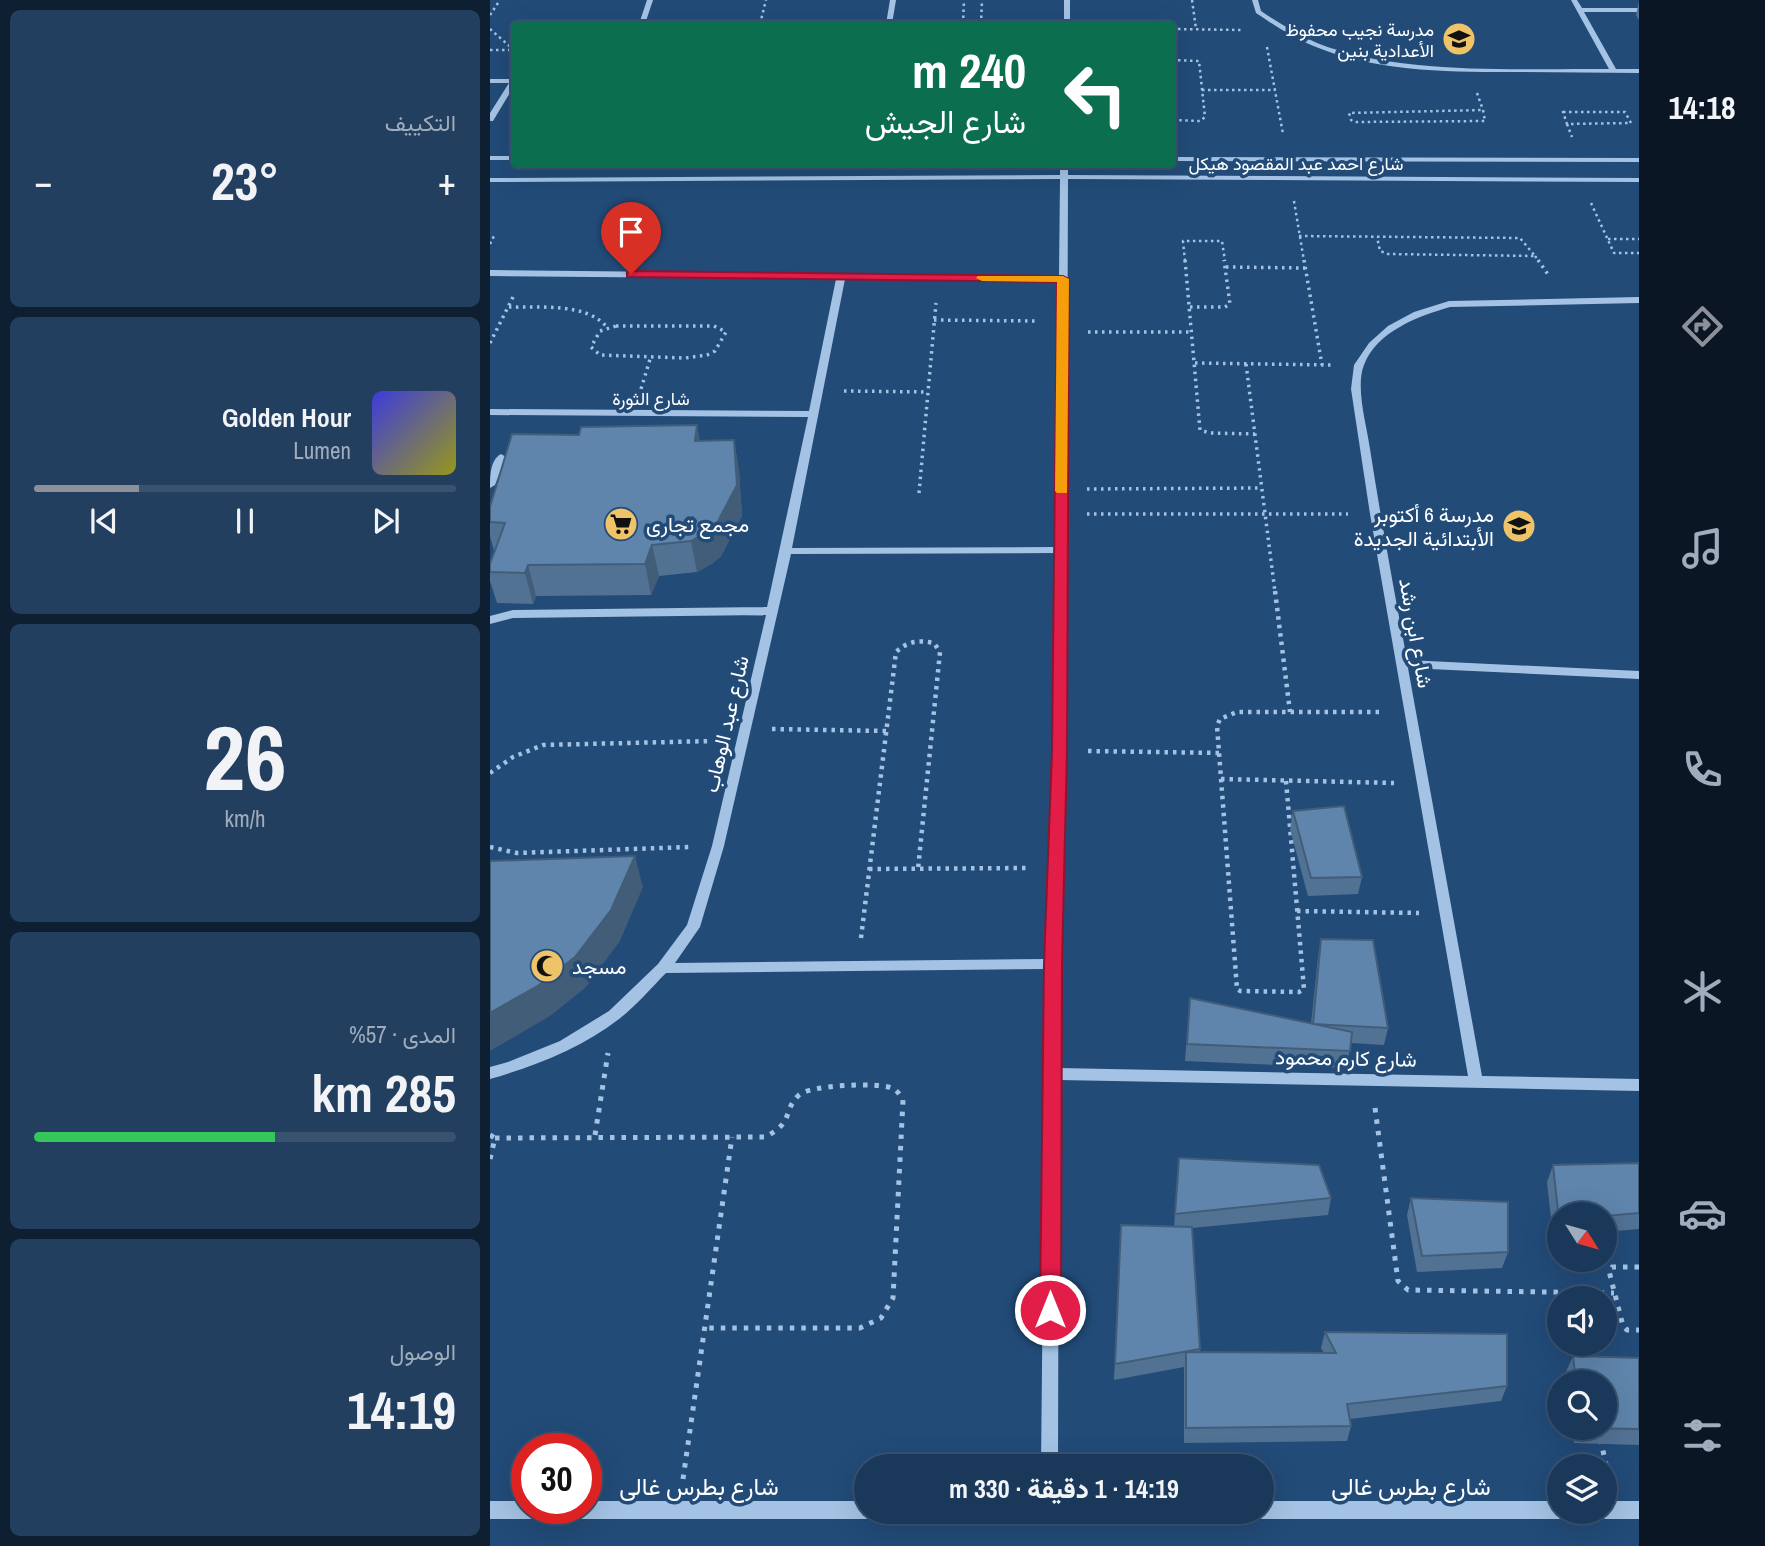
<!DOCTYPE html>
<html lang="ar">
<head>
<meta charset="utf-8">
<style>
  body { margin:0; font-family:"Archivo Narrow",Vazirmatn,sans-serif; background:#233f60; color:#f1f3f6; direction:rtl; height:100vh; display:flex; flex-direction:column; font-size:26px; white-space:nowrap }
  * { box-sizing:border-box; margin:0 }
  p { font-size:23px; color:#9facbb }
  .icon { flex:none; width:38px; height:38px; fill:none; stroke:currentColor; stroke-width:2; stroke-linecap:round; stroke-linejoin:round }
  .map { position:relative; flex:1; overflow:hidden; direction:ltr }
  .details { display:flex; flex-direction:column; gap:10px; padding:10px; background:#0e1f32; width:490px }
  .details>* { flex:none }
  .guide { position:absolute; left:21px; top:21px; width:665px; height:147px; border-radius:7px; box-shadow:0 7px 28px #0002,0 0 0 2px #385270; direction:rtl; background:#0b6e4f; color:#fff; overflow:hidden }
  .needle { width:46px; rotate:127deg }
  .tools { position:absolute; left:1057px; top:1202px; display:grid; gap:14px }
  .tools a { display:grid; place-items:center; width:70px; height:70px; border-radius:50%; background:#1a385a; box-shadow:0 7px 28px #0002,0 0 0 2px #385270; font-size:35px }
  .speed { position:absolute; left:21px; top:1433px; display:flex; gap:14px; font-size:35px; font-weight:700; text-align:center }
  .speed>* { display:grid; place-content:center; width:91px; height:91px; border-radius:50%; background:#1a385a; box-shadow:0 7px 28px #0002,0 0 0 2px #385270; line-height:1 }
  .speed .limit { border:10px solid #d22; background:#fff; color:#111 }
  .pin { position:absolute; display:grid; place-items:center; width:60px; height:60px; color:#fff; margin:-72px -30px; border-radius:50% 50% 50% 0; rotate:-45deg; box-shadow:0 0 7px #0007 }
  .pin .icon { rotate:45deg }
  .me { position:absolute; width:77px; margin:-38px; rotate:0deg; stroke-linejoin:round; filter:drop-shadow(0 0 5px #0008) }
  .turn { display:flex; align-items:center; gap:24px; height:147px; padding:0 35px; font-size:32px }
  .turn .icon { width:91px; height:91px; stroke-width:2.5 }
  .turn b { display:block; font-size:49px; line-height:60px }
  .big { font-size:52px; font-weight:800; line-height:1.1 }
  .details .widget { flex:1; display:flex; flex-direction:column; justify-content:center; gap:10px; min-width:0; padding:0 24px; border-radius:10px; background:#233f60 }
  .details .dial { align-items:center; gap:0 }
  .dial b { font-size:91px; line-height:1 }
  .song { display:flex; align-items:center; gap:21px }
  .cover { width:84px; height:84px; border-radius:10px; background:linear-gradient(135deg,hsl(240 70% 55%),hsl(60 70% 35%)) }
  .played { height:7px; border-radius:4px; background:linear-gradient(90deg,#8c9099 25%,#385270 25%) }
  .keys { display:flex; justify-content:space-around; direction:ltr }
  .heat { display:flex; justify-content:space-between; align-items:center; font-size:38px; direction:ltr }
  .charge { height:10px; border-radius:5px; background:linear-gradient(90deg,#34c759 57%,#385270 0) }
  .trip { position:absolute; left:364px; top:1454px; width:420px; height:70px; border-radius:35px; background:#1a385a; box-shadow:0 7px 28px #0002,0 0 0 2px #385270; font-weight:800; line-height:70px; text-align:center; direction:rtl }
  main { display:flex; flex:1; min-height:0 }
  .dock { display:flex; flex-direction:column; width:126px; justify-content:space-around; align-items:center; background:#0a1624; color:#9facbb }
  .dock .icon { width:49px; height:49px }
  .dock .on { color:#8c9099 }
  .dock b { font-size:32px; color:#f1f3f6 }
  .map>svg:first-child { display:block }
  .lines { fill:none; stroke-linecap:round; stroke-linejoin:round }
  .path-far3 { stroke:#a4c3e4; stroke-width:2.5; stroke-dasharray:2.5 3.5; stroke-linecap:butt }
  .path-far2 { stroke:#a4c3e4; stroke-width:3.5; stroke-dasharray:2.5 4.5; stroke-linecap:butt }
  .path-far1 { stroke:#a4c3e4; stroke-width:4.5; stroke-dasharray:3.5 5; stroke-linecap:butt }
  .path { stroke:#a4c3e4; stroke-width:5; stroke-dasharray:4.5 7; stroke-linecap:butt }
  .minor { fill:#a4c3e4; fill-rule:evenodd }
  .wall { fill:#527294 }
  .shaded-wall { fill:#425d78 }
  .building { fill:#5f85ac; stroke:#425d78; stroke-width:2 }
  .route { fill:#e11d48; stroke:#92132f; stroke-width:2 }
  .slow { fill:#f59e0b }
  .labels { text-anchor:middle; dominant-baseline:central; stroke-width:7; stroke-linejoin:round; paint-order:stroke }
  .far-poi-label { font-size:18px; fill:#fff; stroke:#224b78; text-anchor:end }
  .far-street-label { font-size:18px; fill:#fff; stroke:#224b78 }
  .poi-label { font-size:21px; fill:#fff; stroke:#224b78; text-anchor:start }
  .street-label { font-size:21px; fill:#fff; stroke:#224b78 }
  .near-street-label { font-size:24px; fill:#fff; stroke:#224b78 }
</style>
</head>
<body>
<main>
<nav class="dock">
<b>14:18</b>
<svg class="icon on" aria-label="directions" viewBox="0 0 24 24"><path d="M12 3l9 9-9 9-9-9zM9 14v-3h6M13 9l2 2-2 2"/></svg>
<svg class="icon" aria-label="music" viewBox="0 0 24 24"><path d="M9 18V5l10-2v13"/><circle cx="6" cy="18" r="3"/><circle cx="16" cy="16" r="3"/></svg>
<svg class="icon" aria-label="phone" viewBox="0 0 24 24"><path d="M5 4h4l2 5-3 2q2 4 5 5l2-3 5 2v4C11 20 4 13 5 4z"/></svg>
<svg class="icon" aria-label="climate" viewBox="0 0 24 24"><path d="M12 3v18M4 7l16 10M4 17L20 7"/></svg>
<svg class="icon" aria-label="car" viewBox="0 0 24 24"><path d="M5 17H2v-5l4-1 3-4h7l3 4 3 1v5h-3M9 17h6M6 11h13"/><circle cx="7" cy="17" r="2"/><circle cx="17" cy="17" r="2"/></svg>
<svg class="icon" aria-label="filters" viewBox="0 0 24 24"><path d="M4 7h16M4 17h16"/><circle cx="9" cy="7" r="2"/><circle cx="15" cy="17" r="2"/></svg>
</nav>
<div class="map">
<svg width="1149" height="1546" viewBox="0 0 1149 1546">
  <rect width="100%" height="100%" fill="#224b78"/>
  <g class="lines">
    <g class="path-far3">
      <polyline points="702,0 706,29"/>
      <polyline points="0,15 10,0"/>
      <polyline points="270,24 276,0"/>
      <polyline points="320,24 332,24"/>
      <polyline points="424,24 473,24"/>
      <polyline points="473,24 474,0"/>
      <polyline points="491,24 492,0"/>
      <polyline points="0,29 24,50"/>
      <polyline points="682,29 753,30"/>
      <polyline points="777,47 793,134"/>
      <polyline points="0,50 23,50"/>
      <polyline points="682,60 709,61 715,117 710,121 682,120"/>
      <polyline points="712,90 785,90"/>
      <polyline points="987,93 993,110"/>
      <polygon points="993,110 995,121 866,122 861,120 859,113"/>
      <polygon points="1073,112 1135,112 1141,123 1077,124"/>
      <polyline points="1077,124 1082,137"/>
      <polyline points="804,201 814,261"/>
      <polyline points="1101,203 1124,253 1149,253"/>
      <polyline points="809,236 1030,238 1045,256 898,254 890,251 887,237"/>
      <polyline points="1118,239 1149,239"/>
      <polyline points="0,244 4,236"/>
      <polyline points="1045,256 1049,261"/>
      <polyline points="695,261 693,241 732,241 735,261"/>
    </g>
    <g class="path-far2">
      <polyline points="695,260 710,430 720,433 765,434"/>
      <polyline points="814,260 832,365"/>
      <polyline points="1048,260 1059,276"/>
      <polyline points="736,267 815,268"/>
      <path d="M19,307C50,308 95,302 117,327"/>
      <polyline points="700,307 735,307 740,304 734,260"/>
      <polyline points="444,320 548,321"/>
      <polygon points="126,326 224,326 236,332 225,351 217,355 195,358 110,355 101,347 110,331"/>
      <polyline points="598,332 702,332"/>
      <polyline points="0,343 23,297"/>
      <polyline points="705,363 841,365"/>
      <polyline points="756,364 785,592"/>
      <polyline points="151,389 161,356"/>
      <polyline points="354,391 438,392"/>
      <polyline points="597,489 772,488"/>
      <polyline points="429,493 446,303"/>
      <polyline points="597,514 858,514"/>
    </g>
    <g class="path-far1">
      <polyline points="785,591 800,712"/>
      <polyline points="282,729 396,731"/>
      <polyline points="598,751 729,753"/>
      <polyline points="0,773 23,757 53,745 223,741"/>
      <polyline points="731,779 904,783"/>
      <polyline points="796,781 814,989 809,992 750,991 747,989 727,726 730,719 747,712 892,712"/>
      <polyline points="0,847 27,853 200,847"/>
      <polyline points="379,869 537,868"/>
      <polyline points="807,911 929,913"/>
      <path d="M371,938L406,652C418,641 428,640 444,643L450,652L428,869"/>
    </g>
    <g class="path">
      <polyline points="885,1108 908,1281 918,1290 1124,1293"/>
      <polyline points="0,1135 5,1138 0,1159"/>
      <polyline points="105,1135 118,1053"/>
      <path d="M5,1138L275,1137C305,1122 292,1111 309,1095C320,1085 387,1082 402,1088C407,1090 410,1095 413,1100L403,1298L391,1318L370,1328H215"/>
      <polyline points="1149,1267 1122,1267 1119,1271 1133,1326 1137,1330 1149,1330"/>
      <polyline points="1090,1344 1094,1361"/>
      <polyline points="1108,1428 1119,1478"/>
      <polyline points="193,1479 242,1137"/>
    </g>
    <g class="minor">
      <polygon points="157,0 163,0 155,24 149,24"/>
      <polygon points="400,0 406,0 402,24 396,24"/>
      <rect x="574" y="0" width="6" height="24"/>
      <path d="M762,0H768L771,11C789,23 807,34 827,43C910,76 1029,68 1119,69L1081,0H1087L1092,8H1149V12H1094L1126,69H1149V73C1110,73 1071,72 1032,72C962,72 887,73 821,45C801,37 784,25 766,13Z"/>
      <polygon points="0,79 24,79 24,86 3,121 0,121 0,113 19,83 0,83"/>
      <rect x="0" y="156" width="24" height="4"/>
      <polygon points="682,157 1149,158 1149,162 682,161"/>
      <path d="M570,164H578V175L1149,178V182L578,179L576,751L570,964L569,1068L978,1076L880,514L861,389L864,365L879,343L898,326L924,312L959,301L1149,297V303L960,307C929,316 887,331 874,365C865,387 877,426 880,449C891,520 904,590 917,660L1149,671V679L918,668L992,1076L1149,1079V1091L569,1080L568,1466H551L556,969L176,973C161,988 146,1006 129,1019C92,1048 45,1066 0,1079V1067L18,1062L70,1041L119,1011L168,964L197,925L222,846L276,615L23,618L0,624V616L23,610L277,607L318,417L0,415V409L319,411L346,279L0,276V270L569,276L570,179L0,182V178L570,175ZM355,279L569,282L566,547L302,548ZM566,553L564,751L556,959L185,963L210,927L234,846L301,554Z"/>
      <path d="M11,454L16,457L5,485L0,488C0,476 0,460 11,454Z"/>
      <polygon points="0,1501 37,1501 37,1508 96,1508 96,1501 376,1501 376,1512 384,1512 382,1516 376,1519 0,1519"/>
      <polygon points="772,1501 1069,1501 1069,1512 1077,1512 1075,1516 1069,1519 772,1519 766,1516 764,1512 772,1512"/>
      <polygon points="1115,1501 1149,1501 1149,1519 1115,1519 1109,1516 1107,1512 1115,1512"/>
    </g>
  </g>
  <g class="wall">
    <polygon points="1149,1 1149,20 1146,15"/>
    <polygon points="244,440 249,471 252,516 231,556 223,563 207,572 169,576 161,595 46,596 43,604 7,603 0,581 0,564 4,551 0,536 0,507 210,441"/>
    <polygon points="803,811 872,877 868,894 818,896 800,829"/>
    <polygon points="831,939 898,1028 894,1045 861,1043 856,1068 695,1061 700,998 821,1024 828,957"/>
    <polygon points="689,1158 841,1198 838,1215 702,1228 710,1352 834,1353 831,1348 835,1332 1017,1386 1011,1401 860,1419 861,1426 857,1441 694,1443 694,1367 624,1380 631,1225 684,1227"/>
    <polygon points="1149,1163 1149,1229 1115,1232 1115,1214 1069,1214 1069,1236 1063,1237 1057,1182 1063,1165"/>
    <polygon points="921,1198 1018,1252 1012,1268 927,1272 917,1215"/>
    <polygon points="1083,1356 1149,1358 1149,1445 1084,1443 1082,1428 1115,1428 1115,1382 1077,1382 1076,1372"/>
  </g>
  <g class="shaded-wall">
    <polygon points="207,425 213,456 205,441"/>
    <polygon points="244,440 249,471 252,516 231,556 223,563 207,572 201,541"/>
    <polygon points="162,545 169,576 161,595 155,564"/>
    <polygon points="38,565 46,596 43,604 35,573"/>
    <polygon points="145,856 153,887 130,941 95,988 60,1016 0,1051 0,1013"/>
  </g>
  <g class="building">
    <polygon points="207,425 205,441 244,440 247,485 226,525 217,532 201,541 162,545 155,564 38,565 35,573 0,572 0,564 15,523 0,522 0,507 22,434 89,435 91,427"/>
    <polygon points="854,806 872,877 821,878 803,811"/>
    <polygon points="145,856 121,910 85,957 49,985 0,1013 0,861"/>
    <polygon points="831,939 883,940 898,1028 823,1024"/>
    <polygon points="700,998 862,1032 860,1051 697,1044"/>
    <polygon points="689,1158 829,1165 841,1198 685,1214"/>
    <polygon points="1149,1163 1149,1213 1115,1216 1115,1214 1069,1214 1069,1220 1063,1165"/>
    <polygon points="921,1198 1018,1202 1018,1252 932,1256"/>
    <polygon points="631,1225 702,1227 710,1349 625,1364"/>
    <polygon points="835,1332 1017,1334 1017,1386 857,1404 861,1426 696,1428 696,1352 846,1353"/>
    <polygon points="1083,1356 1149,1358 1149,1429 1091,1428 1115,1428 1115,1382 1086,1382"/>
  </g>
  <polygon class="route" points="141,271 573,276 579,279 577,751 572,964 571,1310 568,1316 560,1319 553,1316 550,1310 554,964 562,751 567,282 137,277 137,272"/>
  <polygon class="slow" points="488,276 573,276 579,279 577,493 567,493 565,491 567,282 492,281 486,278"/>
  <defs>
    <symbol id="school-disc" viewBox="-11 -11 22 22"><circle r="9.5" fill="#efc367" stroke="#224b78"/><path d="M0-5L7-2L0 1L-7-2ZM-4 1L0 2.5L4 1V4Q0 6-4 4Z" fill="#111"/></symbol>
    <symbol id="supermarket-disc" viewBox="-11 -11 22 22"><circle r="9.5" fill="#efc367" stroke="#224b78"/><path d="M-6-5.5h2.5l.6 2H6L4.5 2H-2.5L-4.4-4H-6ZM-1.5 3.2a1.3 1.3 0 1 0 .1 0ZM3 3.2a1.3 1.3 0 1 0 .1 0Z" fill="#111"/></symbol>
    <symbol id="mosque-disc" viewBox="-11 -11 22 22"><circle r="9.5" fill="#efc367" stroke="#224b78"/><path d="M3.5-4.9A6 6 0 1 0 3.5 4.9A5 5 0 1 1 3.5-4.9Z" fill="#111"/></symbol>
  </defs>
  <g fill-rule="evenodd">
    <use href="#school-disc" x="950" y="20" width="38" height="38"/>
    <use href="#supermarket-disc" x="112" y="505" width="38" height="38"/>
    <use href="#school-disc" x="1010" y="507" width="38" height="38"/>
    <use href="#mosque-disc" x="38" y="947" width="38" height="38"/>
  </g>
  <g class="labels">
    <g class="far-poi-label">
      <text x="944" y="29">مدرسة نجيب محفوظ<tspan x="944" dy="21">الأعدادية بنين</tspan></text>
    </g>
    <g class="far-street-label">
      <text x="806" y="163">شارع احمد عبد المقصود هيكل</text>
      <text x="161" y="398">شارع الثورة</text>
    </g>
    <g class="poi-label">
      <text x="1004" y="514" text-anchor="end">مدرسة 6 أكتوبر<tspan x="1004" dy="24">الأبتدائية الجديدة</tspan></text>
      <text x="156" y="524">مجمع تجارى</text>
      <text x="82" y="966">مسجد</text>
    </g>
    <g class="street-label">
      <text transform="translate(926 633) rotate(80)">شارع ابن رشد</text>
      <text transform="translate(236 724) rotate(-77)">شارع عبد الوهاب</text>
      <text transform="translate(856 1058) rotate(1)">شارع كارم محمود</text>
    </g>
    <g class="near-street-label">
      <text x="209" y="1486">شارع بطرس غالى</text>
      <text x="921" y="1486">شارع بطرس غالى</text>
    </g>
  </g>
</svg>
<div class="tools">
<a><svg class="needle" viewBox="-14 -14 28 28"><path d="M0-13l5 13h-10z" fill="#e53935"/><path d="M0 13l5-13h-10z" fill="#9facbb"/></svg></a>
<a><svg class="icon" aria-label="sound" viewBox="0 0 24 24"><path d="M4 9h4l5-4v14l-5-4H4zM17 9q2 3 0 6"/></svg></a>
<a><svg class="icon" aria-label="search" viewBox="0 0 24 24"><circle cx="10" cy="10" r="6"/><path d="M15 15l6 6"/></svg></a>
<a><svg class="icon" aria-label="layers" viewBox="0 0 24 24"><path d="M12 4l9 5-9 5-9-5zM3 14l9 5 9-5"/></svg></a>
</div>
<div class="speed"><div class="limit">30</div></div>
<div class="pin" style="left:141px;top:274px;background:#d93025"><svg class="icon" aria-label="arrive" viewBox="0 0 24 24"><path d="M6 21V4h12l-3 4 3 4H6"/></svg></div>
<svg class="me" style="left:560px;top:1310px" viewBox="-20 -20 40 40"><circle r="17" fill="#e11d48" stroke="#fff" stroke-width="3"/><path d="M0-11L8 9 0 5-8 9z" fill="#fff"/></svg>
<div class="trip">14:19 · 1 دقيقة · 330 m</div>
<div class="guide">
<div class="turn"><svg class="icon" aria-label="left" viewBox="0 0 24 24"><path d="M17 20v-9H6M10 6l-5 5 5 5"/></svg><div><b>240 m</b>شارع الجيش</div></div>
</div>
</div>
<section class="details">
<div class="widget"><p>التكييف</p>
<div class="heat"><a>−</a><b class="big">23°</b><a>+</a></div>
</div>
<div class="widget">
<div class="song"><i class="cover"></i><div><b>Golden Hour</b><p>Lumen</p></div></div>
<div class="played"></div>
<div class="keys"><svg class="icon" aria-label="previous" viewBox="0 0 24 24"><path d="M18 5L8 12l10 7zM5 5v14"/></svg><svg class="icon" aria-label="pause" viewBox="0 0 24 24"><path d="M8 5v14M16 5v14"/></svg><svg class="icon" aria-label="next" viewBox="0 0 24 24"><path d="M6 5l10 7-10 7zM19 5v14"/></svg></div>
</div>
<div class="widget dial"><b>26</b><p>km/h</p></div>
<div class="widget"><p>المدى · 57%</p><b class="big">285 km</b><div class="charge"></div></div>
<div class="widget"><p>الوصول</p><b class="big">14:19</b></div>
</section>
</main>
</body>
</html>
